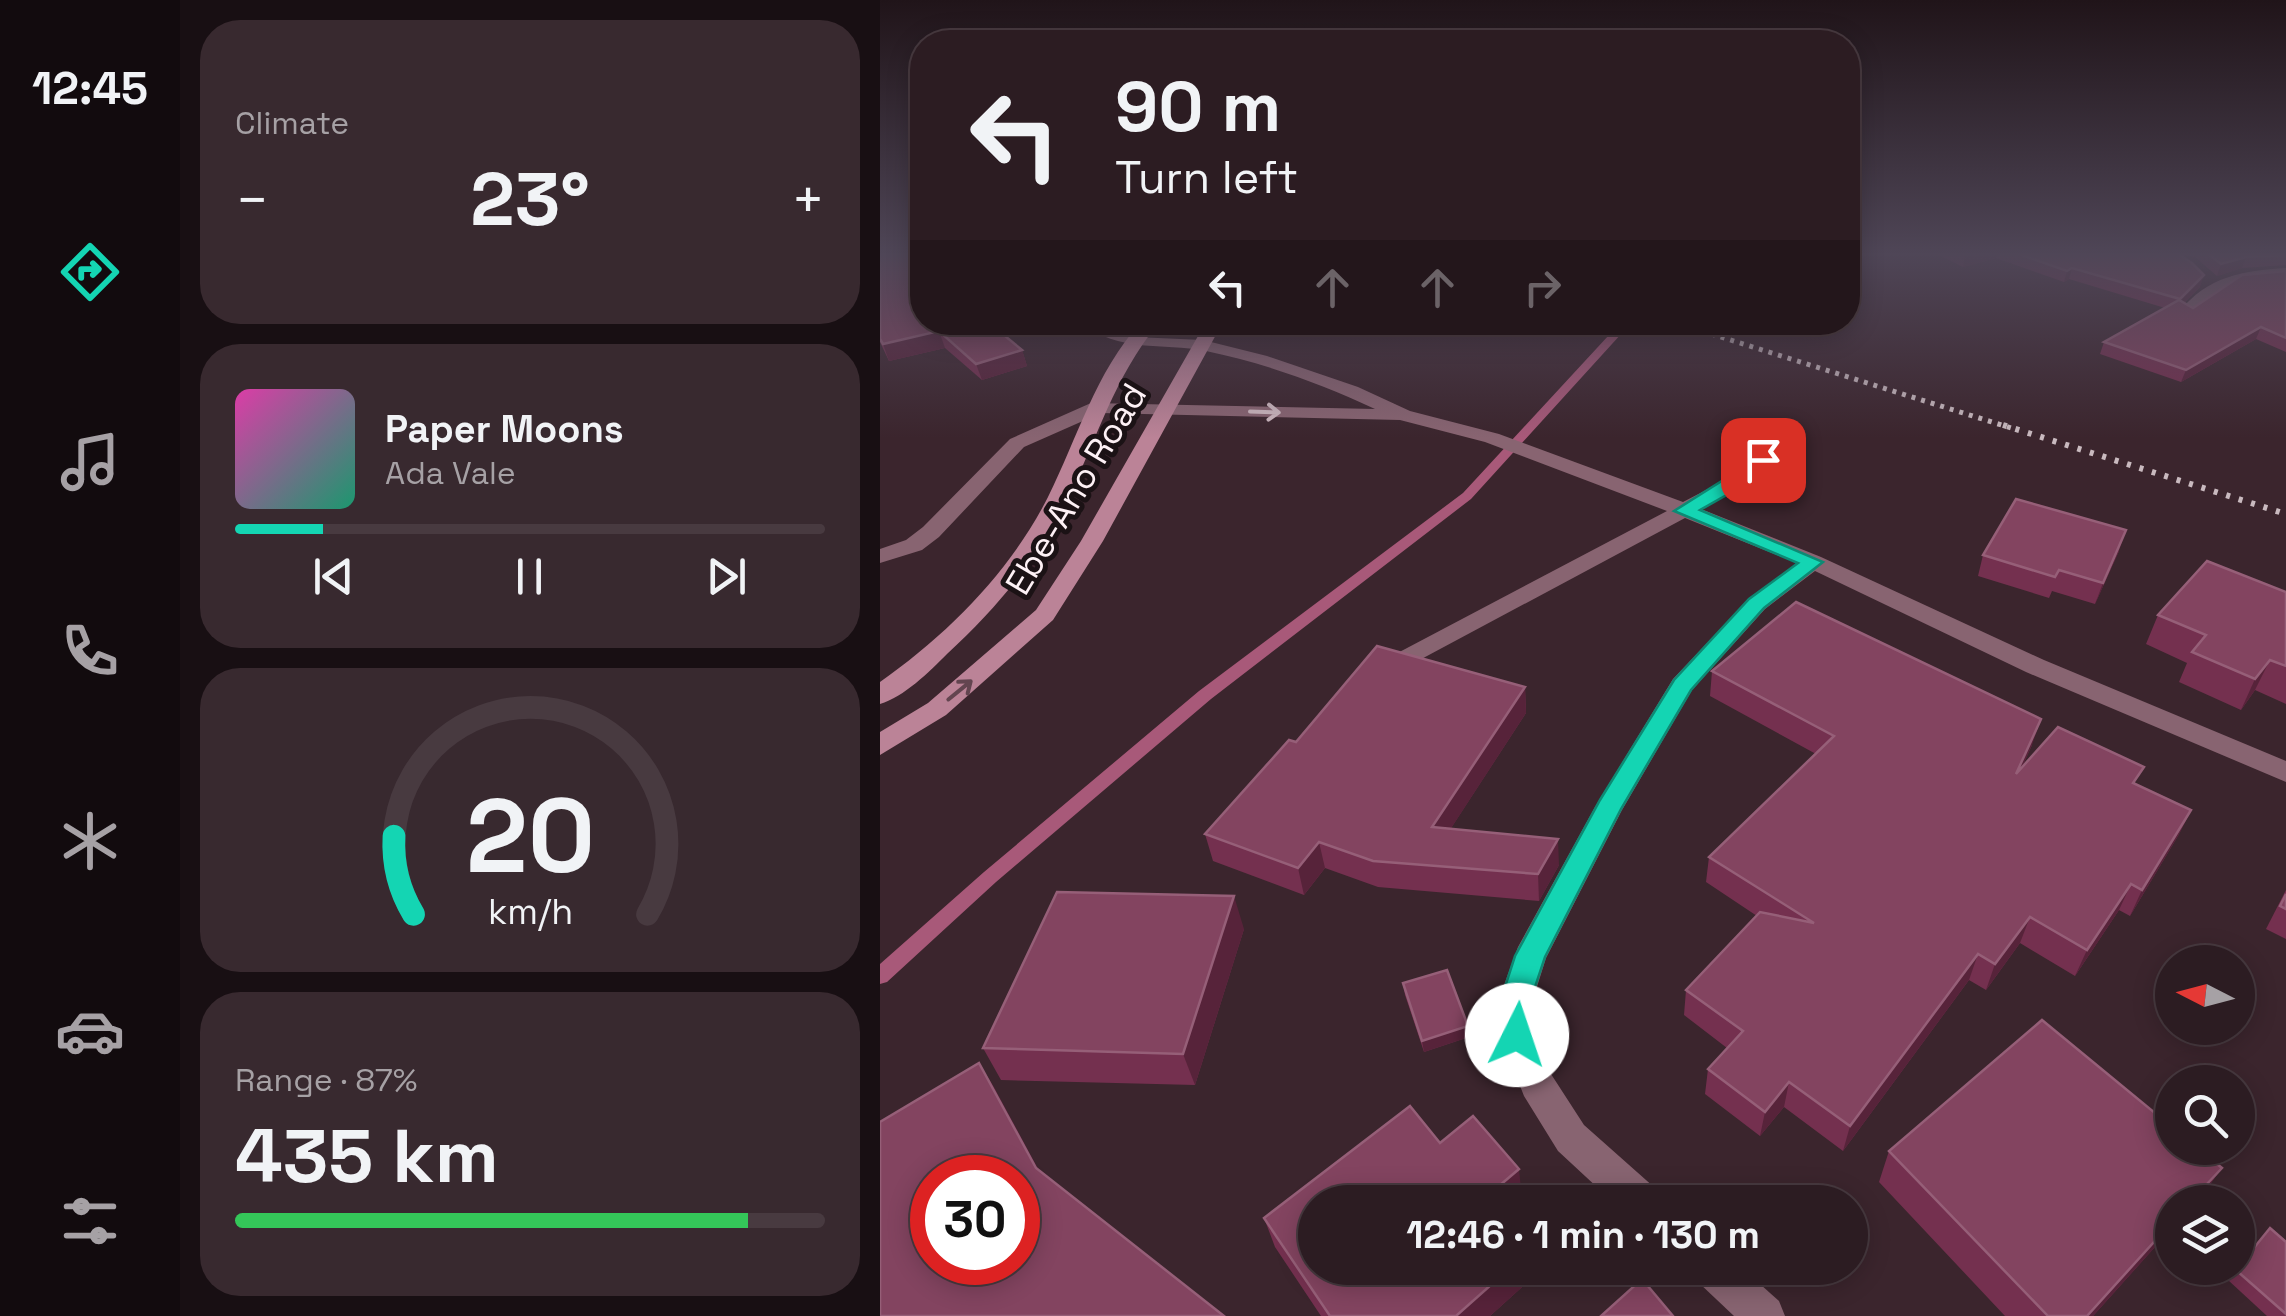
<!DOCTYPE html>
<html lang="en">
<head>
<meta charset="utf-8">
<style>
  body { margin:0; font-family:"Space Grotesk",sans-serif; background:#38292f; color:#f1f3f6; height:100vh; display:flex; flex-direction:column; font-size:38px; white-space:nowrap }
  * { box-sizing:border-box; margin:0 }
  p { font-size:32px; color:#a6a1a5 }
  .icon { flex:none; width:55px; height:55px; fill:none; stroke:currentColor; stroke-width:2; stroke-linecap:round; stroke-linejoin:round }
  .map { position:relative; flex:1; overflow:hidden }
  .sheet { display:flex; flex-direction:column; gap:20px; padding:20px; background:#180f13; width:700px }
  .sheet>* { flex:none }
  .banner { position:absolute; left:30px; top:30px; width:950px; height:305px; border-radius:40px; box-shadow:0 5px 25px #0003,0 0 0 2px #483a40; background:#2c1c22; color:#f1f3f6; overflow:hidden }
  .needle { width:65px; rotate:276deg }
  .fabs { position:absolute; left:1275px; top:945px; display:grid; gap:20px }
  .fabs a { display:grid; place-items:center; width:100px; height:100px; border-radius:50%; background:#2c1c22; box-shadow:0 5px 25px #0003,0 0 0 2px #483a40; font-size:50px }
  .speed { position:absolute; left:30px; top:1155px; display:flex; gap:20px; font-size:50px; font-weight:700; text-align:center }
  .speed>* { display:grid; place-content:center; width:130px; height:130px; border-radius:50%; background:#2c1c22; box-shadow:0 5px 25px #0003,0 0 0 2px #483a40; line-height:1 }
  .speed .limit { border:15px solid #d22; background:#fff; color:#111 }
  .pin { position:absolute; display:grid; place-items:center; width:85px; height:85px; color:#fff; margin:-42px; border-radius:20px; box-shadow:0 5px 15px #0006 }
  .me { position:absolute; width:110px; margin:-55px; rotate:4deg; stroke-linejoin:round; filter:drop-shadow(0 0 8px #0008) }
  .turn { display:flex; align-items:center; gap:35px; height:210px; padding:0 40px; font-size:45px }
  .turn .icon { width:130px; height:130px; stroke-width:2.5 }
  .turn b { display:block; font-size:70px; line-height:85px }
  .lanes { display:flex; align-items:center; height:95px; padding:0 40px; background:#0003; justify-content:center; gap:50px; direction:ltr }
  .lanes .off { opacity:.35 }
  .big { font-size:75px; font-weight:700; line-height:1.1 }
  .sheet .card { flex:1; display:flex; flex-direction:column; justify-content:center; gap:15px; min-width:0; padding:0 35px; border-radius:40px; background:#38292f }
  .sheet .dial { align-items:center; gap:0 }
  .dial svg { height:260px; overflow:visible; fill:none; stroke:#483a40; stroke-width:7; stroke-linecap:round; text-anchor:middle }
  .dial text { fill:#f1f3f6; stroke:none }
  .song { display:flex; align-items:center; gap:30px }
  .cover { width:120px; height:120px; border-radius:15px; background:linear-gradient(135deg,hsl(320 70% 55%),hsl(160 70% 35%)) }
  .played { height:10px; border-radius:5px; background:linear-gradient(90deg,#14d5b3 15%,#483a40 15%) }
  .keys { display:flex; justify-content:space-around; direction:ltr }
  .heat { display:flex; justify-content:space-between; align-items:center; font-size:55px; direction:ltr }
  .charge { height:15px; border-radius:8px; background:linear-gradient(90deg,#34c759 87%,#483a40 0) }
  .trip { position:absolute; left:418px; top:1185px; width:570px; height:100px; border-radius:50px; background:#2c1c22; box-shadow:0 5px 25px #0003,0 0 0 2px #483a40; font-weight:700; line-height:100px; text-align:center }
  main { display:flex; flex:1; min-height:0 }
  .dock { display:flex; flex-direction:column; width:180px; justify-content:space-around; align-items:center; background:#120b0e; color:#a6a1a5 }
  .dock .icon { width:70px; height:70px }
  .dock .current { color:#14d5b3 }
  .dock b { font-size:45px; color:#f1f3f6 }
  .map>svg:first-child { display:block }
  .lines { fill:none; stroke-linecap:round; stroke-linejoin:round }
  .stream { fill:#a85979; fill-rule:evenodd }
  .street { fill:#886471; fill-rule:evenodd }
  .secondary { fill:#bb8397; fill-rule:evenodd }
  .rail-far1 { stroke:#c9babf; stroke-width:5; stroke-dasharray:4 6; stroke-linecap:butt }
  .rail { stroke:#c9babf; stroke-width:6; stroke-dasharray:4 9; stroke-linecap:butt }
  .wall { fill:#74304f }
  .shaded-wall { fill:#57233a }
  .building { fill:#834460; stroke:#965f78; stroke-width:2.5; fill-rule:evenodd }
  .oneway { stroke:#ceb9c0 }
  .oneway2 { stroke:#634550 }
  .route { fill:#14d5b3; stroke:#0d8a74; stroke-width:2.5 }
  .labels { text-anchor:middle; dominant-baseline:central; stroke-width:10; stroke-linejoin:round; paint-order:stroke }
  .street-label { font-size:35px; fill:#fdf1f5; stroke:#1b1215 }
</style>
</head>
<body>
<main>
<nav class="dock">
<b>12:45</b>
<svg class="icon current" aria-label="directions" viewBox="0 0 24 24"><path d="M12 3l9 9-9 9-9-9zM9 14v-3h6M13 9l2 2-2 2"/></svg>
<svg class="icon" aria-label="music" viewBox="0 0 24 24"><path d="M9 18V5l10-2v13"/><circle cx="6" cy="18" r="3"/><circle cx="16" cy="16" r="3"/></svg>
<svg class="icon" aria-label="phone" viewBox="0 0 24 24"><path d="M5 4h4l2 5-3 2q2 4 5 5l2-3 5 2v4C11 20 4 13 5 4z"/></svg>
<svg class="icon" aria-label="climate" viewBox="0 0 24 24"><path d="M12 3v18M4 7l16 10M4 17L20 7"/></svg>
<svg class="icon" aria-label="car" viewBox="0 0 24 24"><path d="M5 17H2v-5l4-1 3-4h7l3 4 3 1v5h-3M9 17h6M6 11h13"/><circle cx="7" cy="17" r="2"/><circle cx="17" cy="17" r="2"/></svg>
<svg class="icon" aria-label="filters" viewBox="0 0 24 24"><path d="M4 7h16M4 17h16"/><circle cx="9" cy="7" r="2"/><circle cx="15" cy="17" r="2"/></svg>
</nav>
<section class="sheet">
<div class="card"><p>Climate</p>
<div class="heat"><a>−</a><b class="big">23°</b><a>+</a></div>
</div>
<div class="card">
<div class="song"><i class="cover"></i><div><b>Paper Moons</b><p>Ada Vale</p></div></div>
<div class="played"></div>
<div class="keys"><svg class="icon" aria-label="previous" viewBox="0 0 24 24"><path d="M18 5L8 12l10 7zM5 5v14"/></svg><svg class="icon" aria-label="pause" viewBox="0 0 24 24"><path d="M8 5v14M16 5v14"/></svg><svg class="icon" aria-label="next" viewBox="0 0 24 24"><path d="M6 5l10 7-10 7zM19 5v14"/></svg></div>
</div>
<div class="card dial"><svg viewBox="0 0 100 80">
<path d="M14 69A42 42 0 1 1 86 69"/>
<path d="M14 69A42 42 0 0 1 8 45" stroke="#14d5b3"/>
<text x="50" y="56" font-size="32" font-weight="700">20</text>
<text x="50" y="72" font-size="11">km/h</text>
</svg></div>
<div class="card"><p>Range · 87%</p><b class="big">435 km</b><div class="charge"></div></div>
</section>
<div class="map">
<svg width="1406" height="1316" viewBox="0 0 1406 1316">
  <rect width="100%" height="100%" fill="#3b252d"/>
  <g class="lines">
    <polygon class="stream" points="741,322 752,322 591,499 331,699 116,882 7,982 0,984 0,964 104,872 319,691 583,493"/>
    <g class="street">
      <path d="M1406,268V278C1365,280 1342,286 1313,315L1299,312C1328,276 1362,271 1406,268Z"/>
      <path d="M201,322H224L255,337L323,340L387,356L478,387L530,411L619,434L803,502L853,476L899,436H913V444L867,484L821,509L941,557L1164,660L1406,761V782L1146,672L935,571L885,609L812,690L742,810L666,958L655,993L654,1035L671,1074L704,1125L775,1188L780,1202H733L678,1151L644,1096L620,1035L621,993L638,947L715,807L793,679L869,599L917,563L805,518L519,671L506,663L510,657L787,511L605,442L520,420L221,413L144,447L59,537L42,550L0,563V549L26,540L43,527L130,439L211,403L495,409C442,384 384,363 326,351C282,342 239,354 201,322Z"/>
      <polygon points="812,1268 862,1268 899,1301 905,1316 854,1316 818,1282"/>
    </g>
    <g class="secondary">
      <path d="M261,322H279C232,382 220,432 188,498C159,558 116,609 67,654C49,672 24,697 0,704V682C68,634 130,572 168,497C198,437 215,373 261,322Z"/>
      <polygon points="326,322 343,322 223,541 173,620 66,715 0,755 0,732 48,703 156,610 201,541"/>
    </g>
    <polyline class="rail-far1" points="793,322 1131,428"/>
    <polyline class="rail" points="1123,425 1406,514"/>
  </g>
  <g class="wall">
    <polygon points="0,254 42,322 161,322 123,334 142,350 147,366 102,380 65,348 9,361 0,342"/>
    <polygon points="1057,254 1298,254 1320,287 1304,303 1313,308 1406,271 1406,352 1376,339 1301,382 1220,354 1224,342 1285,308 1189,279 1184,282 1116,258 1083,267"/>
    <polygon points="1300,254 1406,254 1406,265 1362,268 1337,276 1315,257"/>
    <polygon points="1239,551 1215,604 1172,591 1169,598 1098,576 1103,555"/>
    <polygon points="1406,592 1406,704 1375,690 1361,710 1299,682 1307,663 1266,644 1278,615"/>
    <polygon points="832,671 1152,745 1142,767 1256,784 1311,810 1298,836 1250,916 1239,910 1195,976 1140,943 1106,990 1089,980 963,1151 904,1107 880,1136 825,1094 828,1069 847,1048 804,1015 806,990 877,916 826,882 829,857 936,754 830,696"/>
    <polygon points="645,687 646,713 571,828 679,865 659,901 498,887 445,868 424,895 333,861 325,834 416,742"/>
    <polygon points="1406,890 1406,939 1386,929"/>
    <polygon points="364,929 315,1085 121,1080 103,1048"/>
    <polygon points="523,983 588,1026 589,1037 544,1052 525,995"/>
    <polygon points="560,1143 642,1199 435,1268 650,1268 651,1279 610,1316 441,1316 395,1247 384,1218"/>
    <polygon points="1009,1151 1342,1168 1320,1198 1292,1202 1292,1228 1213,1316 1125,1316 999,1182"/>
    <polygon points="1390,1228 1406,1242 1406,1316 1387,1316 1348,1280"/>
  </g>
  <g class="shaded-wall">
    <polygon points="1091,254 1117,254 1116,258 1083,267 1085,255"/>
    <polygon points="1366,257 1362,268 1337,276 1341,264"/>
    <polygon points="1192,268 1189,279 1184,282 1187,271"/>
    <polygon points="1324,275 1320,287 1296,311 1300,299"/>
    <polygon points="107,322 161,322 112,337"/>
    <polygon points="1381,327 1376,339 1301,382 1306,370"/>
    <polygon points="59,331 65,348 9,361 3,344"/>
    <polygon points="142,350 147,366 102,380 96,364"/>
    <polygon points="1246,530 1239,551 1215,604 1223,583"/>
    <polygon points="1390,660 1375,690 1361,710 1375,679"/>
    <polygon points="645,687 646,713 555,853 552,827"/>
    <polygon points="1161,719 1152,745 1128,799 1136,774"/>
    <polygon points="1311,810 1298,836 1250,916 1262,890"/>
    <polygon points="678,839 679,865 659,901 658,874"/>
    <polygon points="439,842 445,868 424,895 418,868"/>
    <polygon points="1251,884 1239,910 1195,976 1207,950"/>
    <polygon points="354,896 364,929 315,1085 303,1054"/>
    <polygon points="1150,917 1140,943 1106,990 1115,964"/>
    <polygon points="1098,954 1089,980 963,1151 970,1126"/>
    <polygon points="588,1026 589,1037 544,1052 542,1041"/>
    <polygon points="99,1063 114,1087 170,1191 156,1168"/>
    <polygon points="909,1082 904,1107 880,1136 885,1112"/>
    <polygon points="1342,1168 1316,1202 1310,1202"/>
    <polygon points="639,1169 642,1199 638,1202 606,1202 606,1197"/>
    <polygon points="1292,1222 1292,1228 1213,1316 1207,1316"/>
    <polygon points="630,1268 650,1268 651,1279 610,1316 576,1316"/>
  </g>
  <g class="building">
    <polygon points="0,254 42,254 42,322 108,322 142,350 96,364 59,331 3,344 0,339"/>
    <polygon points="1139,254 1298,254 1312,263 1324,275 1300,299 1192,268 1187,271"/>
    <polygon points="1328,254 1406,254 1406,255 1366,257 1341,264"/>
    <polygon points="1406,271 1406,338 1381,327 1306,370 1224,342 1299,300 1313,308 1362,275"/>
    <polygon points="1136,499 1246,530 1223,583 1179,570 1175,577 1103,555"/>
    <polygon points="1327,561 1406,592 1406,666 1390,660 1375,679 1312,652 1326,635 1278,615"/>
    <polygon points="916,602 1161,719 1136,774 1178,727 1264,767 1253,783 1311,810 1262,890 1251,884 1207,950 1150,917 1115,964 1098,954 970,1126 909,1082 885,1112 828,1069 863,1031 806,990 880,912 934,923 829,857 954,736 832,671"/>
    <polygon points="497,646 645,687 552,827 678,839 658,874 493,861 439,842 418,868 325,834 409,740 416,742"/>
    <polygon points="177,892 354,896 303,1054 103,1048"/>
    <polygon points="1406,894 1406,909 1400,906"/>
    <polygon points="567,970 588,1026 542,1041 523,983"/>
    <polygon points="1162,1020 1292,1127 1292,1148 1317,1148 1342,1168 1310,1202 1292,1202 1292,1222 1207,1316 1168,1316 1009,1151"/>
    <path d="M99,1063L156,1168L344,1316H0V1122ZM52,1178H138V1262H52Z"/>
    <polygon points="530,1106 560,1143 593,1116 639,1169 606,1197 610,1202 435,1202 435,1268 630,1268 576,1316 450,1316 384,1218"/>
    <polygon points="1390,1228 1406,1242 1406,1314 1356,1270"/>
    <polygon points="762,1279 793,1316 721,1316"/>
  </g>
  <defs><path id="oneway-shaft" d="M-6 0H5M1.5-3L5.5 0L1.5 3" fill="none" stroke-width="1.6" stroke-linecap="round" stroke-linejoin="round" transform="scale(2.5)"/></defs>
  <use class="oneway" href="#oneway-shaft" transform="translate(385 412) rotate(2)"/>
  <use class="oneway2" href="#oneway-shaft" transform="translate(80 690) rotate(-39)"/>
  <linearGradient id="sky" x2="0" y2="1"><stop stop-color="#201419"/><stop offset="0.58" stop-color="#4f4657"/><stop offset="1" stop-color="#4f4657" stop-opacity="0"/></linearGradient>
  <rect width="1406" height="438" fill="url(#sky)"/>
  <polygon class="route" points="883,455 889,457 889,464 866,484 820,510 943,562 884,608 811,690 741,809 665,957 653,993 653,1035 648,1045 637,1049 626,1045 621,1035 623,993 635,956 720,800 794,680 869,599 918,563 794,511"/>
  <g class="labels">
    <g class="street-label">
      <text transform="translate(196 489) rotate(-59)">Ebe-Ano Road</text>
    </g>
  </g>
</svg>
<div class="fabs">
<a><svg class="needle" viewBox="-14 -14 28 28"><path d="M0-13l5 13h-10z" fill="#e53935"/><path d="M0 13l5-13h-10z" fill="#a6a1a5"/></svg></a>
<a><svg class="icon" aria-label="search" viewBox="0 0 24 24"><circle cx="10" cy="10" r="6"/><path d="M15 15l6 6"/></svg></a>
<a><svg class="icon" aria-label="layers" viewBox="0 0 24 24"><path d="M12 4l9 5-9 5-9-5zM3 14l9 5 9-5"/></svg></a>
</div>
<div class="speed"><div class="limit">30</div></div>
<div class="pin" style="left:883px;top:460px;background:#d93025"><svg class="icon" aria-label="arrive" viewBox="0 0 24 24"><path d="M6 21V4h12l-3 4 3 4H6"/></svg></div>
<svg class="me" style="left:637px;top:1035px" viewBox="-20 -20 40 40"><circle r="19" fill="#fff"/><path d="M0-13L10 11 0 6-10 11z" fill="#14d5b3"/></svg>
<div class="trip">12:46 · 1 min · 130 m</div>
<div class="banner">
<div class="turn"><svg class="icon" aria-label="left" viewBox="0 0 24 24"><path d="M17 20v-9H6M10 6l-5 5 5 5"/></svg><div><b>90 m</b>Turn left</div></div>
<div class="lanes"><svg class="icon" aria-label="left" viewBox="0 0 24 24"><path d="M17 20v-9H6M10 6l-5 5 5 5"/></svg><svg class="icon off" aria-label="ahead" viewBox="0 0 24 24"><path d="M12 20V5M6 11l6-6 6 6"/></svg><svg class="icon off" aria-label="ahead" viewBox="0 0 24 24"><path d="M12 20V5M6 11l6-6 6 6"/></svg><svg class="icon off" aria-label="right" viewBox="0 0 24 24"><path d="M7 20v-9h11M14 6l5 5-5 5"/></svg></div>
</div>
</div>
</main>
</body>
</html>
